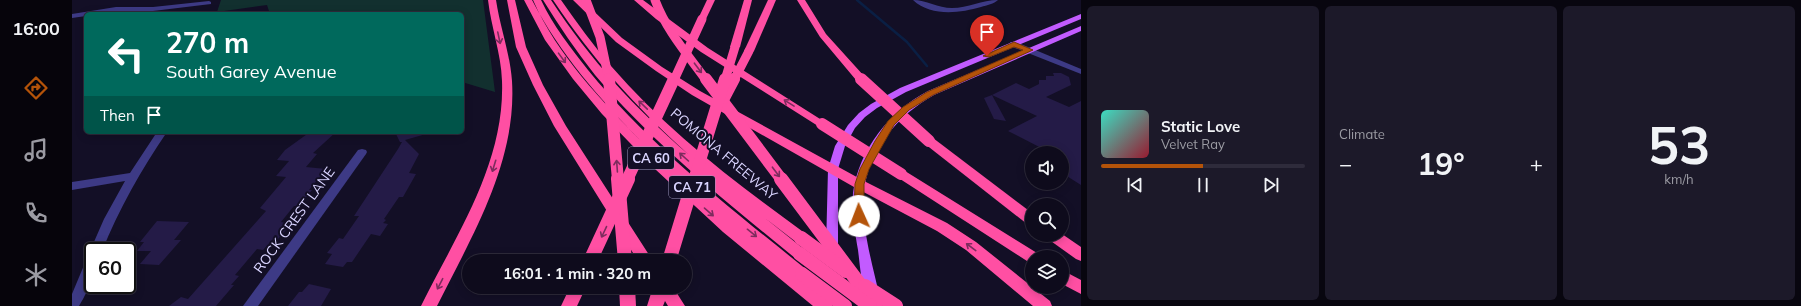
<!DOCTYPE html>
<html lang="en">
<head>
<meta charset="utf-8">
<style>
  body { margin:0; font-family:Mulish,sans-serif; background:#1c1929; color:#f1f3f6; height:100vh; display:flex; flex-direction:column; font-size:15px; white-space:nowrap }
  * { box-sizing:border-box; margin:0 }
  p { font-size:13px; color:#9b9ba3 }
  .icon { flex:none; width:22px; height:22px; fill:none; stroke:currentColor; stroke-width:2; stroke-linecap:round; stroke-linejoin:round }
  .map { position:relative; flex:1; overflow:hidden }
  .sheet { display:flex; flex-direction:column; gap:6px; padding:6px; background:#08060f; width:720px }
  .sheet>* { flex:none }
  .hud { position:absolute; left:12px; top:12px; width:380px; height:122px; border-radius:6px; box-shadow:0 2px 10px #0003,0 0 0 1px #2e2b3b; background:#00695c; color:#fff; overflow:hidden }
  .buttons { position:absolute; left:953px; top:146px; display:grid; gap:8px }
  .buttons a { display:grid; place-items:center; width:44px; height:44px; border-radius:50%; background:#0e0b1c; box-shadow:0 2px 10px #0003,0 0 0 1px #2e2b3b; font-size:20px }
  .speed { position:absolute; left:12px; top:242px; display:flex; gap:8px; font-size:20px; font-weight:700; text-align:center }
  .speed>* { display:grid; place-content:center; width:52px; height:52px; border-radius:50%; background:#0e0b1c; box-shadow:0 2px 10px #0003,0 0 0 1px #2e2b3b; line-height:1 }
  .speed .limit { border:2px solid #111; border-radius:6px; background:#fff; color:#111 }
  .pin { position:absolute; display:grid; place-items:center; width:34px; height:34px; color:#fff; margin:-41px -17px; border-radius:50% 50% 50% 0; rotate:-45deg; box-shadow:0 0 4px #0007 }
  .pin .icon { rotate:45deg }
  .me { position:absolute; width:44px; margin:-22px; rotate:358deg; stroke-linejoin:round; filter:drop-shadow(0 0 3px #0008) }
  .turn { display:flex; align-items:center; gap:14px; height:84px; padding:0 16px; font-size:18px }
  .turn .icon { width:52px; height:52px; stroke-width:2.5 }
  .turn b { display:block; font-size:28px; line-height:34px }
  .then { display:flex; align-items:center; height:38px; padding:0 16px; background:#0003; gap:8px; font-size:15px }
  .big { font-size:30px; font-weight:700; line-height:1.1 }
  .sheet .tile { flex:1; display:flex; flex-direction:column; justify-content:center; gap:6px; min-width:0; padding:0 14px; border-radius:6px; background:#1c1929 }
  .sheet .dial { align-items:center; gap:0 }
  .dial b { font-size:52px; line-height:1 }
  .song { display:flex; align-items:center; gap:12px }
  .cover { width:48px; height:48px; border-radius:6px; background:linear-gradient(135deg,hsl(170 70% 55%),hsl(350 70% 35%)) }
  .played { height:4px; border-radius:2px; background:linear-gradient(90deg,#b45309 50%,#2e2b3b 50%) }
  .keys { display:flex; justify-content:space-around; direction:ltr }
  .heat { display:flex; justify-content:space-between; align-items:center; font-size:22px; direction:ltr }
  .sheet .tiles { flex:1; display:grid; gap:6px; grid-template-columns:repeat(3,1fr) }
  .trip { position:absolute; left:390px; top:254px; width:230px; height:40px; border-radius:20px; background:#0e0b1c; box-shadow:0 2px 10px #0003,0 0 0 1px #2e2b3b; font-weight:700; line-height:40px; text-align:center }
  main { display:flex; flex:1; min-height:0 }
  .dock { display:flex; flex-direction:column; width:72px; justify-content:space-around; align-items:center; background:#06040b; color:#9b9ba3 }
  .dock .icon { width:28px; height:28px }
  .dock .selected { color:#b45309 }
  .dock b { font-size:18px; color:#f1f3f6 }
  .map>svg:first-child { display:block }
  .green { fill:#12302f }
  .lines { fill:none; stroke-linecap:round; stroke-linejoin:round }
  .stream { stroke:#0a1f44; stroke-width:2.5 }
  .building { fill:#241b47 }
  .minor { fill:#3d3a85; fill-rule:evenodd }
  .major { fill:#c25bff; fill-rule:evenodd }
  .highway { fill:#ff4fa3; fill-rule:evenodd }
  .highway-bridge-far2 { stroke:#ff4fa3; stroke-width:9 }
  .highway-bridge-far1 { stroke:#ff4fa3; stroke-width:12 }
  .highway-bridge { stroke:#ff4fa3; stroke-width:14 }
  .oneway { stroke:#7d2c5e }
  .route { fill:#b45309; stroke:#753606 }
  .labels { text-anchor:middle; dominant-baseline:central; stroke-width:4; stroke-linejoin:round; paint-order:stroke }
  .shield { fill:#130f26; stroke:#9e99be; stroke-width:1 }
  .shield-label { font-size:13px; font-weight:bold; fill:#d9d4ff }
  .street-label { font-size:14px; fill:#d9d4ff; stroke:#130f26 }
</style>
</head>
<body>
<main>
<nav class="dock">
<b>16:00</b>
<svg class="icon selected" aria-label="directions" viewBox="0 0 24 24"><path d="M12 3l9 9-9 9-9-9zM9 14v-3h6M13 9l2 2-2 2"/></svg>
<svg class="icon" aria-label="music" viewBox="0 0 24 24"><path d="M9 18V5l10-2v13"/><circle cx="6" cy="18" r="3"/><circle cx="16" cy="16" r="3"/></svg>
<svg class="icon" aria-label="phone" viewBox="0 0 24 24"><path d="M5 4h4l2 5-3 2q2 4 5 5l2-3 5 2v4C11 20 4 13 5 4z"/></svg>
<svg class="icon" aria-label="climate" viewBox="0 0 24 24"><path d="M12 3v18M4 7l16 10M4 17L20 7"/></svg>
</nav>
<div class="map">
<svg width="1009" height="306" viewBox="0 0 1009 306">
  <rect width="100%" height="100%" fill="#130f26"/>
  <polygon class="green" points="149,0 411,0 423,92 390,82 390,14 198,14 195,5 145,12"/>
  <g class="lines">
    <polyline class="stream" points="785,0 835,42 855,66"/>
  </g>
  <g class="building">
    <polygon points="981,73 989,73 997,77 999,85 974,97 997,107 1009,101 1009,185 990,173 990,153 979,153 936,131 965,116 920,95 944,83 957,89 967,84 967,80 974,80 974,76 982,76"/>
    <polygon points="920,95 934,121 922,119 912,98"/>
    <polygon points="238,132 264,132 241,153 245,154 234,167 254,169 237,190 240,190 227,206 222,206 209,222 219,224 206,239 202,238 191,250 185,249 163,275 167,276 159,285 162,285 144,306 97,306 109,297 116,299 194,211 188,208 214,177 204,176 217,161 205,160 213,150"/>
    <polygon points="323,132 353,132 354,134 333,140 347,154 337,173 344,174 331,197 327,197 312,219 314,220 311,223 316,224 308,236 299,234 280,262 275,262 271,267 253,264 260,254 255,253 267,238 271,239 287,216 282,216 326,149 330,142 328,142"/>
    <polygon points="85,221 117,222 102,240 109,240 87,265 68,264 79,251 65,251 72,242 68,242"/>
    <polygon points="237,284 259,289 249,306 216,306 227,292 230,292"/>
  </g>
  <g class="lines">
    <g class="minor">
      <path d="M841,0C854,0 866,8 880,8C896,8 910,0 926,0C922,4 915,5 909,7C888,13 859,17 841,0Z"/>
      <polygon points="137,1 139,2 139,4 81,11 44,11 14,14 14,16 0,18 0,14 44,7 81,7"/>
      <polygon points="938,42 944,42 1009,69 1009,74 938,46"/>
      <path d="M85,132H95C69,170 47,209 30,251H21C21,275 20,285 7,306H0V294L15,258L19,254L18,251L32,219L53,181L0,190V182L58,173Z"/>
      <polygon points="290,149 294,150 295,152 294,154 186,306 171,306 286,150"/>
    </g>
    <g class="major">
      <polygon points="1009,14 1009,19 834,92 805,108 793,117 783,128 773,146 766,169 766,248 764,251 760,253 756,251 754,248 756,169 763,146 776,125 787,113 799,104 828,88"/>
      <path d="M1009,26V31L862,95C826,115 795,151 792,194C789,227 800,262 807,294L805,298L800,299L795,298C789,285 788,265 786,250C783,232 779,212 781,193C787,149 818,111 856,91Z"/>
    </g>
    <g class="highway">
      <path d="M416,0H424C428,27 438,53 440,81C445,162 400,236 365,306H349C384,235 433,164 430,81C429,53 419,27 416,0Z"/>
      <polygon points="435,0 443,0 454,47 471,85 494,126 581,261 566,261 482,126 461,85 444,47"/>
      <path d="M452,0H460C488,54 527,98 569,141L571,143C530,101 485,55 461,0H469C481,26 499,48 516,70C579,147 658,208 735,270L738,274L735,278L730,280L759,301L761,306H741L651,232L583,169L530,114L501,79L473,40Z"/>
      <path d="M471,0H479C519,61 562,107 617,155C563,106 522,61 481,0H489C505,23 521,45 539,66C595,131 665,184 734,234L736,238L734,242L729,243L724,242L693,218L733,250L735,254L733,258L728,260L723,258C653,201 582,144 523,75C504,51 487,26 471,0Z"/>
      <polygon points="501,0 510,0 550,38 590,67 628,91 792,181 875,223 904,242 978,301 980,306 961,306 894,250 865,231 782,187 620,95 584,71 544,42"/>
      <polygon points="562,0 571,0 636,48 756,124 750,127 746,126 629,52 584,19"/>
      <polygon points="635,0 643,0 633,21 627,21 626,19"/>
      <polygon points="672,0 680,0 668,47 663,50 658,47"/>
      <polygon points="696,0 704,0 682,51 680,53 674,53 672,51"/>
      <polygon points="725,0 733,0 754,34 792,76 793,78 792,80 784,80 748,37"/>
      <polygon points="857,137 861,138 960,213 960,225 955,224 853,144 851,141 853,138"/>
      <polygon points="829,170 833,171 965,253 967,257 960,257 960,263 955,261 825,177 823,174 825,171"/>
      <polygon points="990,234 1009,247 1009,261 1004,259 976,239 974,235"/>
      <polygon points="990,270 1009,280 1009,294 990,284"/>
      <polygon points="498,287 514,287 505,306 489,306"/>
      <polygon points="547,287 563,287 564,306 548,306"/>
      <polygon points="581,287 601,287 613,306 596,306 593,301 591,306 575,306"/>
    </g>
    <g class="highway-bridge-far2">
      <polyline points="514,0 528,37 537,80"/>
      <path d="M583,0C594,30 616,55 634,80"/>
      <polyline points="788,78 790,80"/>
      <polyline points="602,80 630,19"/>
      <polyline points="653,80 663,47"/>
      <polyline points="662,80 677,51"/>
    </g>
    <g class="highway-bridge-far1">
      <polyline points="537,79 546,180"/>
      <polyline points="634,79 710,180"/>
      <polyline points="789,79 857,141"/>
      <polyline points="652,98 662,79"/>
      <polyline points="750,124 829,174"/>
      <polyline points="555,180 602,79"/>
      <polyline points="622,180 653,79"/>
    </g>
    <g class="highway-bridge">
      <polyline points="546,179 553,261"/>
      <polyline points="709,179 804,306"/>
      <polyline points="729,238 774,271"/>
      <polyline points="728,254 798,306"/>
      <polyline points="518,261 556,179"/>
      <polyline points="597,261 622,179"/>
      <polyline points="730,274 773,306"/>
      <polyline points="793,286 824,306"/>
    </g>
  </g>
  <defs><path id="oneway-shaft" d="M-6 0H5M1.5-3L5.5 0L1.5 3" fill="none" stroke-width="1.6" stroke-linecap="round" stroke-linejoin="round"/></defs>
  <g class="oneway">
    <use href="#oneway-shaft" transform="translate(427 38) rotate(78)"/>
    <use href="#oneway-shaft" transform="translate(490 58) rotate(54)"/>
    <use href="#oneway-shaft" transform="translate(626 68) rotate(53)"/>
    <use href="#oneway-shaft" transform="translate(717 103) rotate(-148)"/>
    <use href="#oneway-shaft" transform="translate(571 105) rotate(-136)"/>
    <use href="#oneway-shaft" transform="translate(612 157) rotate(-138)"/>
    <use href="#oneway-shaft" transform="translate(422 166) rotate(107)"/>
    <use href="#oneway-shaft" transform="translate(545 166) rotate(-94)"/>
    <use href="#oneway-shaft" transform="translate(704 172) rotate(53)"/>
    <use href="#oneway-shaft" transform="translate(637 212) rotate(41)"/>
    <use href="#oneway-shaft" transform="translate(532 232) rotate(115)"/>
    <use href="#oneway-shaft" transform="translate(680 233) rotate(39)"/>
    <use href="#oneway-shaft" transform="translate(899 247) rotate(-143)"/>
    <use href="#oneway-shaft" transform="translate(368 284) rotate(117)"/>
  </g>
  <polygon class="route" points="942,42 961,50 861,95 837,110 822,125 797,169 792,184 792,216 787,220 784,218 782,216 783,184 788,169 803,141 816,121 831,107 855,92 951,50 942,47 917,57 911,56"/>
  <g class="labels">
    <g class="shield">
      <rect x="556" y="147" width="46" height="22" rx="3"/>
      <rect x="597" y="176" width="46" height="22" rx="3"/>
    </g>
    <g class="shield-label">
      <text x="579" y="158">CA 60</text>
      <text x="620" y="187">CA 71</text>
    </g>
    <g class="street-label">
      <text transform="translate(652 154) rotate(40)">POMONA FREEWAY</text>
      <text transform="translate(222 220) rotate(-54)">ROCK CREST LANE</text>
    </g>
  </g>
</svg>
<div class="buttons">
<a><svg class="icon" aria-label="sound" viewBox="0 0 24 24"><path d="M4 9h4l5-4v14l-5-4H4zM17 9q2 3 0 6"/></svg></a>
<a><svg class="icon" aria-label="search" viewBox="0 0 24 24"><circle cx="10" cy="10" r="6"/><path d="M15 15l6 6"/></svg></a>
<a><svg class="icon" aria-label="layers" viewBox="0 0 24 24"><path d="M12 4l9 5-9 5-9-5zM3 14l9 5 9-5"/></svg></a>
</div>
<div class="speed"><div class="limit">60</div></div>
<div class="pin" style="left:915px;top:56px;background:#d93025"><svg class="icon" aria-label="arrive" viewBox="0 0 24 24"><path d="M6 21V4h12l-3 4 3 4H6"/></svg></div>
<svg class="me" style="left:787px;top:216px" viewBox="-20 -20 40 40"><circle r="19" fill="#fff"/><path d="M0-13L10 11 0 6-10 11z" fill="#b45309"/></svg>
<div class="trip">16:01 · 1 min · 320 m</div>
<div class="hud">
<div class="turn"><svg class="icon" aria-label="left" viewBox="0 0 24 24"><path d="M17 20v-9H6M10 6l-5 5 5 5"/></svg><div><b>270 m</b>South Garey Avenue</div></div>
<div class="then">Then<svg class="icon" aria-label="arrive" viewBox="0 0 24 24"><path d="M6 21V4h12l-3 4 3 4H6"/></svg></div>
</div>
</div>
<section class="sheet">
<div class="tiles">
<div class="tile">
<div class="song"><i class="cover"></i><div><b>Static Love</b><p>Velvet Ray</p></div></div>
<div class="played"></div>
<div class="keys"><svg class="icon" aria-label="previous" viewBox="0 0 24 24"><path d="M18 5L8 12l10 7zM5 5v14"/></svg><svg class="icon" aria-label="pause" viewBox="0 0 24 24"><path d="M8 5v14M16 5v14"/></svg><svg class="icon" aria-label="next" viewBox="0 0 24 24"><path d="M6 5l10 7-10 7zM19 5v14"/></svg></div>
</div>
<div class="tile"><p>Climate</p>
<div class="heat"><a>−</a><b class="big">19°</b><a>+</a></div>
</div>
<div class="tile dial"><b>53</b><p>km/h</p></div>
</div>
</section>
</main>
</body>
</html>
